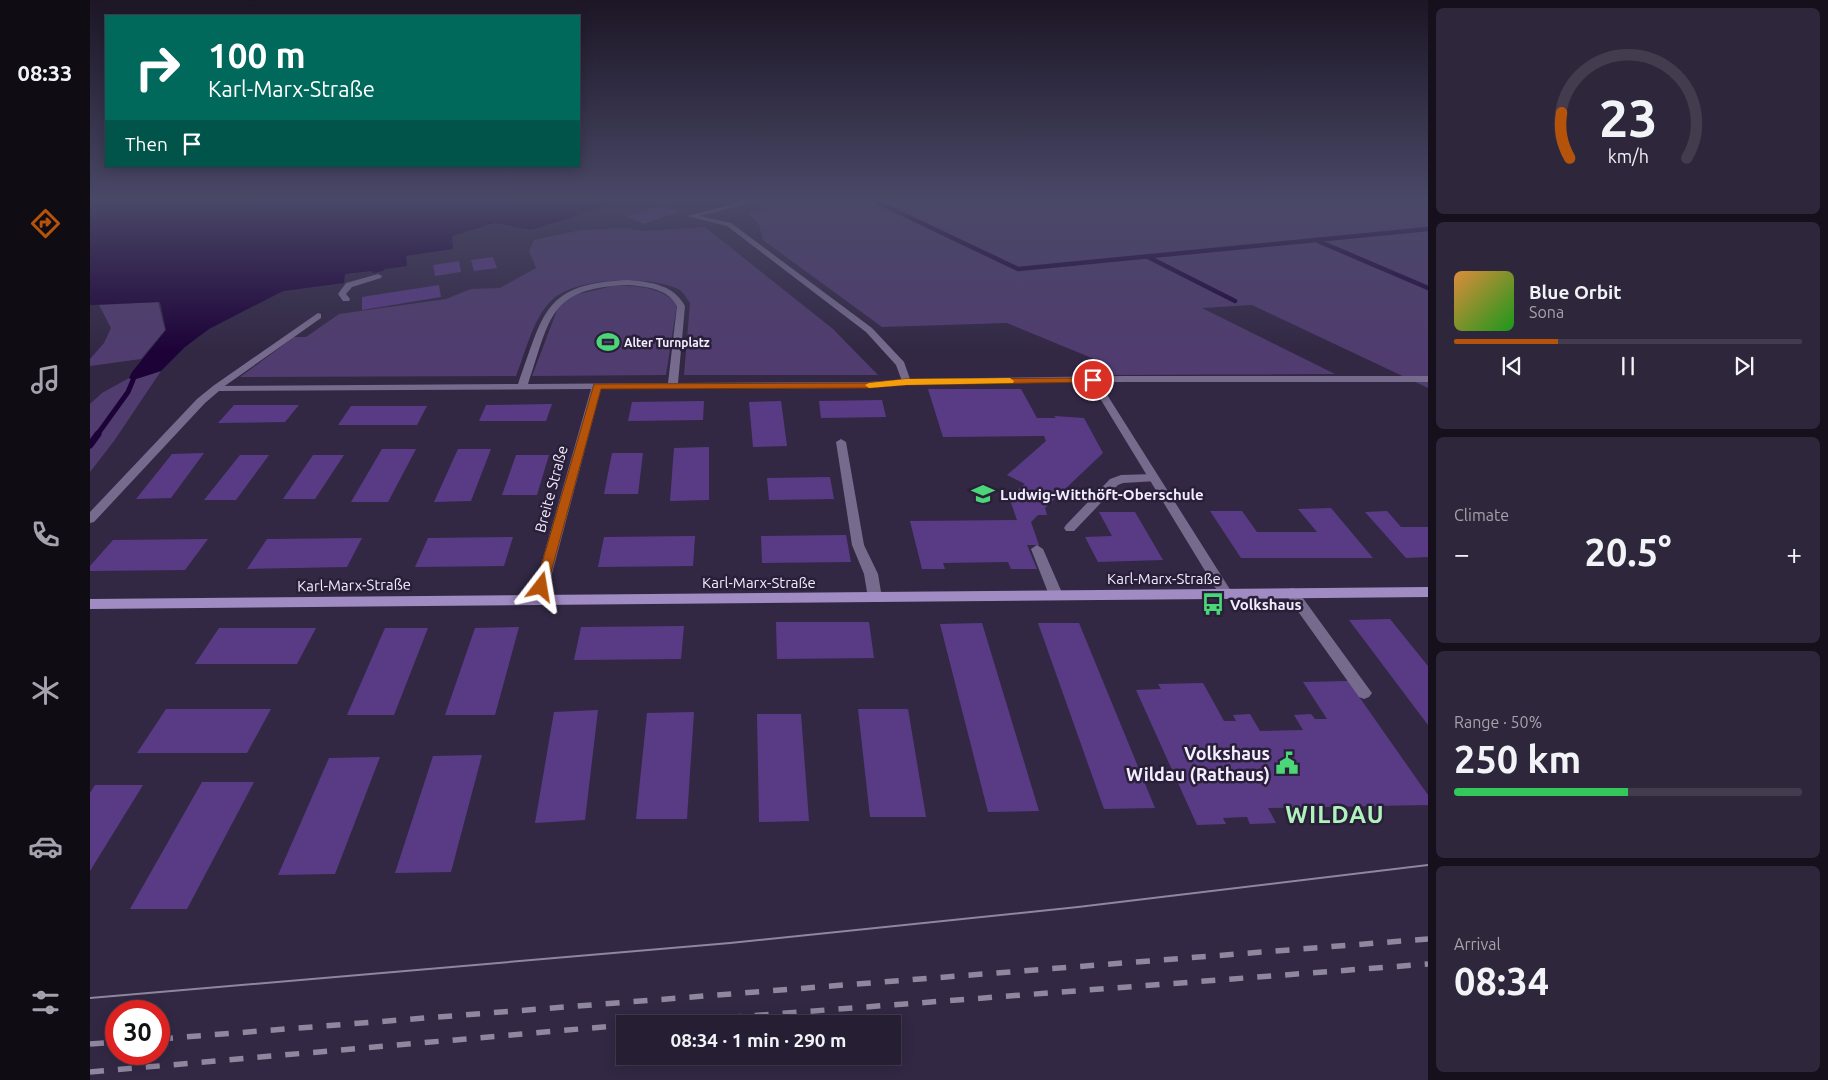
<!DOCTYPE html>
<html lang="en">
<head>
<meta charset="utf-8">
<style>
  body { margin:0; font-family:Ubuntu,sans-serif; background:#2e273b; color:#f1f3f6; height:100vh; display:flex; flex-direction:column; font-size:19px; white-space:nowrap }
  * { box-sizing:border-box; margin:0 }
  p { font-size:16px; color:#a4a2ac }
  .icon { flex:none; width:28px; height:28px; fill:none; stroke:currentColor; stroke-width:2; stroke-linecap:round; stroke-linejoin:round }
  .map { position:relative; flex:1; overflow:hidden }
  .side { display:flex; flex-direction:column; gap:8px; padding:8px; background:#15101c; width:400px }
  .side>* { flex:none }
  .hud { position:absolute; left:15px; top:15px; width:475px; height:152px; border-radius:0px; box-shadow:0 2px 12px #0003,0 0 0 1px #423c4e; background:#00695c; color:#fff; overflow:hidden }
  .speed { position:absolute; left:15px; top:1000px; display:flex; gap:10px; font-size:25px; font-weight:700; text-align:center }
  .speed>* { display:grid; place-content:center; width:65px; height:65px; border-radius:50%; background:#261e33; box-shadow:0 2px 12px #0003,0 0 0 1px #423c4e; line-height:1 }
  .speed .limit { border:8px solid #d22; background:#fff; color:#111 }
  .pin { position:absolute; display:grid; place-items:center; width:42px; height:42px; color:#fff; margin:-21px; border:2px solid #fff; border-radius:50%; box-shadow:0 1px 5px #0007 }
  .me { position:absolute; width:55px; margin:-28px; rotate:14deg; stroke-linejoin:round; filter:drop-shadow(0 0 4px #0008) }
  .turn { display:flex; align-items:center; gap:18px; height:105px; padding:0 20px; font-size:22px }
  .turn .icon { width:65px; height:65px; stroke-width:2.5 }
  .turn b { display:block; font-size:35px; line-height:42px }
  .then { display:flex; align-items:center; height:48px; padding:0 20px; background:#0003; gap:10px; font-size:19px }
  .big { font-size:38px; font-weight:700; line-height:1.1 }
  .side .widget { flex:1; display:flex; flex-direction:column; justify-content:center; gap:8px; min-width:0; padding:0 18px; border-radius:8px; background:#2e273b }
  .side .dial { align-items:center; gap:0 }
  .dial svg { height:130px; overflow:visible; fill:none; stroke:#423c4e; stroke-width:7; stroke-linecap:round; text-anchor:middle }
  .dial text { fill:#f1f3f6; stroke:none }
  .song { display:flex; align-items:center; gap:15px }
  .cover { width:60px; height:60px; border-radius:8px; background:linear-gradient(135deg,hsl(30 70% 55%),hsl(120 70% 35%)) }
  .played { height:5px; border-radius:2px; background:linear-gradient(90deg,#b45309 30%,#423c4e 30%) }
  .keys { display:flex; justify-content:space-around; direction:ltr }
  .heat { display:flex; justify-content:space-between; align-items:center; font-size:28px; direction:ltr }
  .charge { height:8px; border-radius:4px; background:linear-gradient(90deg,#34c759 50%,#423c4e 0) }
  .trip { position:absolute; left:526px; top:1015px; width:285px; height:50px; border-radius:0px; background:#261e33; box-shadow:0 2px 12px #0003,0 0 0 1px #423c4e; font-weight:700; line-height:50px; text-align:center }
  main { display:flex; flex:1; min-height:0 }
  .tab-bar { display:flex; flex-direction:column; width:90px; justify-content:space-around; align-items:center; background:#0f0c14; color:#a4a2ac }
  .tab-bar .icon { width:35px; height:35px }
  .tab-bar .current { color:#b45309 }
  .tab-bar b { font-size:22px; color:#f1f3f6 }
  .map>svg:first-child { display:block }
  .green { fill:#503c6f }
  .water { fill:#1d0238 }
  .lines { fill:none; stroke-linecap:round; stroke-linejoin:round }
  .stream-far2 { stroke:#1d0238; stroke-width:4.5 }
  .stream-far1 { stroke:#1d0238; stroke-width:5 }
  .stream { stroke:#1d0238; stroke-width:7 }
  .building { fill:#593b85 }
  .lane { fill:#776b8d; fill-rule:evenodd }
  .street { fill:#776b8d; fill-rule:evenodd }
  .secondary { fill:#a08cc3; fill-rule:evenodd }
  .tram { stroke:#8e879e; stroke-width:2 }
  .rail { stroke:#8e879e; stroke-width:5.5; stroke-dasharray:14 14; stroke-linecap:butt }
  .route { fill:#b45309; stroke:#753606 }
  .slow { fill:#f59e0b }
  .labels { text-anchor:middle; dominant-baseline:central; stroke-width:5; stroke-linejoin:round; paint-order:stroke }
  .far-poi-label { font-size:12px; font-weight:bold; fill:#f2edff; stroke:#291f39; text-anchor:start }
  .street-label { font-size:15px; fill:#f2edff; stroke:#291f39 }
  .poi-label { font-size:15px; font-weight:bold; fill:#f2edff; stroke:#291f39; text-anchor:start }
  .near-poi-label { font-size:18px; font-weight:bold; fill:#f2edff; stroke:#291f39; text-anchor:end }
  .near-district-label { font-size:24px; font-weight:bold; letter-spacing:1px; fill:#aff2bc; stroke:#291f39 }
</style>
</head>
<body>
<main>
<nav class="tab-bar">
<b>08:33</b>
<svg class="icon current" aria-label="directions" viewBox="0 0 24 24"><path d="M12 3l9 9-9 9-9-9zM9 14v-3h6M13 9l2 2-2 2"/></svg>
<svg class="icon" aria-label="music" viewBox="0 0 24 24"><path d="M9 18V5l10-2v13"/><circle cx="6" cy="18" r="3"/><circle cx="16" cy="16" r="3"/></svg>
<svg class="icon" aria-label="phone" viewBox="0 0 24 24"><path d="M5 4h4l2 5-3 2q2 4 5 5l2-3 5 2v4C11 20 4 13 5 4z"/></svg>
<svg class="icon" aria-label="climate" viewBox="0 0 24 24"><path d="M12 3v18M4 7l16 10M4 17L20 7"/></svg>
<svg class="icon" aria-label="car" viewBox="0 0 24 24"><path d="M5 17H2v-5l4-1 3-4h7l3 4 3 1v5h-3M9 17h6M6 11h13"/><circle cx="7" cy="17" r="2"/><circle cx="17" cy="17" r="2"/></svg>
<svg class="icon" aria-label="filters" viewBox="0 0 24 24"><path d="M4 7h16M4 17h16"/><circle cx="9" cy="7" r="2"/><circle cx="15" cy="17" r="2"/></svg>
</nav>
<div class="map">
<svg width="1338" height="1080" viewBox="0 0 1338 1080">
  <rect width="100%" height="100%" fill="#322844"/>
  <g class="green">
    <polygon points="659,200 1338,200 1338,388 1162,305 1112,308 1245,374 1018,375 1009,361 917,323 792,327 673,240 669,224 659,214 675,209"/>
    <path d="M615,227L743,329L788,375H594L600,303C597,299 593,291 588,289C559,275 485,277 462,300C443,318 436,351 426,376L150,377L204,337H216L249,314L356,299L381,289L410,288L446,268L439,251L444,240L491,230L536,228L554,231Z"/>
    <path d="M523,286C547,286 569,286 587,304L576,375L442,376L469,305L485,295Z"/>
    <polygon points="68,302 75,330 51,359 0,366 0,359 14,343 21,328 9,305"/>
    <polygon points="71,371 24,441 0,472 0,404 12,393 39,378 43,380"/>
  </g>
  <polygon class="water" points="0,200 537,200 441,230 405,223 362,236 363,249 316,256 317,266 295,269 293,271 283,273 282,271 255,274 254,283 193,291 119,329 95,347 71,371 43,380 39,378 42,372 76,330 70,302 0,305"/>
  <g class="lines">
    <g class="stream-far2">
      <polyline points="783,200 928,269 1338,229"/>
      <polyline points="1228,241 1338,288"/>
      <polyline points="1058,257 1145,301"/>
    </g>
    <polyline class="stream-far1" points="7,435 38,392 43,380"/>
    <polyline class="stream" points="0,445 8,434"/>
  </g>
  <g class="building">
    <polygon points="574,207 590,212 553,224 537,216 564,208 567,209"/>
    <polygon points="403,257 407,268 384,271 381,260"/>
    <polygon points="369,261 371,272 345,276 343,265"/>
    <polygon points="349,285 351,297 272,310 272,297"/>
    <polygon points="838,389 931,389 947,418 966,418 964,416 994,418 1013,453 955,508 957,515 948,515 941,522 949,545 937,545 947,569 921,569 918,562 853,563 855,569 832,569 820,521 927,520 919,497 935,484 917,475 956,441 954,436 853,437"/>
    <polygon points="792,400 796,417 731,418 729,401"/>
    <polygon points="614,401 613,420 538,421 542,402"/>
    <polygon points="691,401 697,446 663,447 659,402"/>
    <polygon points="462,404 456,421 389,421 396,405"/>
    <polygon points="144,405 209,405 195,422 128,423"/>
    <polygon points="261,406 337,406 327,425 248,425"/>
    <polygon points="619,447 619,500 580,501 584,448"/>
    <polygon points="292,449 326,449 298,502 261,502"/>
    <polygon points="368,449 401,449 381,501 344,502"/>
    <polygon points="114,453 81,498 46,499 82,454"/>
    <polygon points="522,453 553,453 548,494 514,494"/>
    <polygon points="150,455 179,455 146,500 114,500"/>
    <polygon points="223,455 254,455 225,499 193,499"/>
    <polygon points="426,455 459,455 447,495 412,495"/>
    <polygon points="740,477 744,499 679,500 677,478"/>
    <polygon points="1241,508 1283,558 1151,558 1120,511 1152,511 1167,532 1227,532 1208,509"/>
    <polygon points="1297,511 1311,527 1338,527 1338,557 1316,558 1275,512"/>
    <polygon points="1009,512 1045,512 1073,560 1008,562 995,537 1022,536"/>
    <polygon points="756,535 761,562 672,563 671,536"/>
    <polygon points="605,536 603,566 508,567 514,537"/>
    <polygon points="423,537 414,566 325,567 338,538"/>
    <polygon points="272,538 257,567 157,569 177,539"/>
    <polygon points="118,539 95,570 0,571 0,566 23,540"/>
    <polygon points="1300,619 1338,666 1338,725 1259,620"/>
    <polygon points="686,622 779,622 784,658 687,659"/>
    <polygon points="892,623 949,811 898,812 850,624"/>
    <polygon points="948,623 989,623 1065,808 1014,809"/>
    <polygon points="594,626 591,659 484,660 491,627"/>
    <polygon points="429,627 405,715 355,715 385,628"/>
    <polygon points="129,628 226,628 207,664 105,664"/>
    <polygon points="295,628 338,628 304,715 257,715"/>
    <polygon points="1258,681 1338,795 1338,805 1178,808 1186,823 1160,824 1157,817 1133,818 1136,824 1107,825 1046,690 1071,689 1068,684 1113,683 1134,721 1146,721 1143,715 1160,714 1170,731 1213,730 1204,715 1221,714 1225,719 1237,719 1213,682"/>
    <polygon points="76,709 181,709 157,753 47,753"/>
    <polygon points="768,709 818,709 836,817 780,817"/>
    <polygon points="508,710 495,820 445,823 464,712"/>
    <polygon points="604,712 597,819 546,819 557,713"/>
    <polygon points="667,714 711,714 719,821 669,822"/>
    <polygon points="392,755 361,872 305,873 343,756"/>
    <polygon points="290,757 245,874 188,875 239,758"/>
    <polygon points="112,782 164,782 97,909 40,909"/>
    <polygon points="5,785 53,785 0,871 0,793"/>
  </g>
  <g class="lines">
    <g class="lane">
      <polygon points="656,201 658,202 658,204 609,216 641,223 782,328 814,362 821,382 819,384 813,384 806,365 776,332 637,226 597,216"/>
      <polygon points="288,274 292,276 291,278 262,287 256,294 260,299 259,301 253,301 248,294 256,283"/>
      <polygon points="228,313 231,314 231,318 129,390 123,390 123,386"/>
      <polygon points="751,439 756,442 774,545 788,574 792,598 790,602 780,602 778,598 774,574 762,545 746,442"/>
      <polygon points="1063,474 1067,475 1069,478 1067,481 1033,483 1028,485 984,531 976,531 974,528 976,525 1020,479 1031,475"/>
      <polygon points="947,545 953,549 973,595 971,598 961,598 959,595 941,549"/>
      <polygon points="1202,588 1207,590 1279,689 1282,693 1279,697 1274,699 1269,697 1197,596 1195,593 1197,590"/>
    </g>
    <path class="street" d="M539,280C561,282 584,285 595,306L588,383L778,382L816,379L1035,376H1338V382H1009L1141,591L1143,594L1141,597H1131L1000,382L816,385L778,388L511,389L455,600L453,604H443L441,600L501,389L129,391L115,403L4,522L0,523V512L107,399L123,386L428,384C454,313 453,283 539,280ZM539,285C557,287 577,288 587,306L578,383L438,384C461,317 458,288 539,285Z"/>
    <polygon class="secondary" points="1338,587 1338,597 0,609 0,599"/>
    <polyline class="tram" points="0,998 640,943 988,907 1338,865"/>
    <g class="rail">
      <polyline points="553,1024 1338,964"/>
      <polyline points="69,1039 1338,939"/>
      <polyline points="0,1044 26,1042"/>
      <polyline points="0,1072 535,1025"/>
    </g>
  </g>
  <linearGradient id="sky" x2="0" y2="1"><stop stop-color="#1c1625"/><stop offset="0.57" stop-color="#494867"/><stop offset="1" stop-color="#494867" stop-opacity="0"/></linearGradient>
  <rect width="1338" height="351" fill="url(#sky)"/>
  <polygon class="route" points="1003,378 1006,378 1006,382 816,385 778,388 511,389 457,587 451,591 445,587 504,384 778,383 816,379"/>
  <polygon class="slow" points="920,378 924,381 923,383 816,385 779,388 775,385 779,383 816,379"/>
  <defs>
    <symbol id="stadium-bare" viewBox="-9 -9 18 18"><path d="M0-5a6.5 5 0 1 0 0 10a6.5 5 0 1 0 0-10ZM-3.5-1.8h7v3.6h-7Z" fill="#4bd677" stroke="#291f39" stroke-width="2.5" paint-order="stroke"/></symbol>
    <symbol id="school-bare" viewBox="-9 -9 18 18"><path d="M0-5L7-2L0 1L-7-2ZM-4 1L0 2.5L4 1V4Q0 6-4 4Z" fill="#4bd677" stroke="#291f39" stroke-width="2.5" paint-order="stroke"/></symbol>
    <symbol id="bus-bare" viewBox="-9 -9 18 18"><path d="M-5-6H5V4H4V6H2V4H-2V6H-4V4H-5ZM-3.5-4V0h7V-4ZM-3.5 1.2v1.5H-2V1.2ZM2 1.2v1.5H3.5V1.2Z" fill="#4bd677" stroke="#291f39" stroke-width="2.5" paint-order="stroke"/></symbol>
    <symbol id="civic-bare" viewBox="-9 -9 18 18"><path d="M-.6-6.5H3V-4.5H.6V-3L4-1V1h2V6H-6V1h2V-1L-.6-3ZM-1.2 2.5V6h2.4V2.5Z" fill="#4bd677" stroke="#291f39" stroke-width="2.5" paint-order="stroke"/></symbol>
  </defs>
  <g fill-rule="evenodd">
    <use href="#stadium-bare" x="502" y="326" width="32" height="32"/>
    <use href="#school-bare" x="877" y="478" width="32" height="32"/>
    <use href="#bus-bare" x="1107" y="588" width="32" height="32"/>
    <use href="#civic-bare" x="1181" y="747" width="32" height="32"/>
  </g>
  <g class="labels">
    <g class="far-poi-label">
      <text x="534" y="342">Alter Turnplatz</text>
    </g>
    <g class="street-label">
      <text transform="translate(461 489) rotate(-75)">Breite Straße</text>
      <text x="1074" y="578">Karl-Marx-Straße</text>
      <text x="669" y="582">Karl-Marx-Straße</text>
      <text transform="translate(264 585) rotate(-1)">Karl-Marx-Straße</text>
    </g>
    <g class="poi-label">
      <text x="910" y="494">Ludwig-Witthöft-Oberschule</text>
      <text x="1140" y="604">Volkshaus</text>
    </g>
    <g class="near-poi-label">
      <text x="1180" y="753">Volkshaus<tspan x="1180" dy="21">Wildau (Rathaus)</tspan></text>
    </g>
    <g class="near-district-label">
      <text x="1245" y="814">WILDAU</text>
    </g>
  </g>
</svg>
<div class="speed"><div class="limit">30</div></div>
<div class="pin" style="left:1003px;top:380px;background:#d93025"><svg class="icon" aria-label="arrive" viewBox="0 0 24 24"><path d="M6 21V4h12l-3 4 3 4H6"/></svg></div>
<svg class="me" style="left:451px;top:587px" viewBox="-20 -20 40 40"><path d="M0-17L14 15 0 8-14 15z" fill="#b45309" stroke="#fff" stroke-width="4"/></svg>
<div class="trip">08:34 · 1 min · 290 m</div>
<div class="hud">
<div class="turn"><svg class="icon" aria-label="right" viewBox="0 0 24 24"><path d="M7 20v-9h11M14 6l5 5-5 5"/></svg><div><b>100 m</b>Karl-Marx-Straße</div></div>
<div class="then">Then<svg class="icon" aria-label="arrive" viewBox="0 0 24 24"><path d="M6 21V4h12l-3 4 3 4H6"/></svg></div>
</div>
</div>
<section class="side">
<div class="widget dial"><svg viewBox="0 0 100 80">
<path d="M14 69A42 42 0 1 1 86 69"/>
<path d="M14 69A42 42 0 0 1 9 41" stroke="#b45309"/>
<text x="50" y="56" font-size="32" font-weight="700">23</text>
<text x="50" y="72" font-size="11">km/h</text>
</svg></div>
<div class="widget">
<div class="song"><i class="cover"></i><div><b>Blue Orbit</b><p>Sona</p></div></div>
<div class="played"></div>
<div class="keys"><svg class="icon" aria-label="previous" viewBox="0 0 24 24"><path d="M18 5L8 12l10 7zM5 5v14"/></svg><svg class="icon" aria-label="pause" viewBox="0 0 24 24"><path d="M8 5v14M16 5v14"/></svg><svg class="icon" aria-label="next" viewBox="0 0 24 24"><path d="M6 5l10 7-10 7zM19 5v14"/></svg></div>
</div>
<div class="widget"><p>Climate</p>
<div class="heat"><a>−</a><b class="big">20.5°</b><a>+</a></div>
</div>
<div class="widget"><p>Range · 50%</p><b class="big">250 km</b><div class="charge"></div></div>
<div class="widget"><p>Arrival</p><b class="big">08:34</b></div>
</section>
</main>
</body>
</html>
